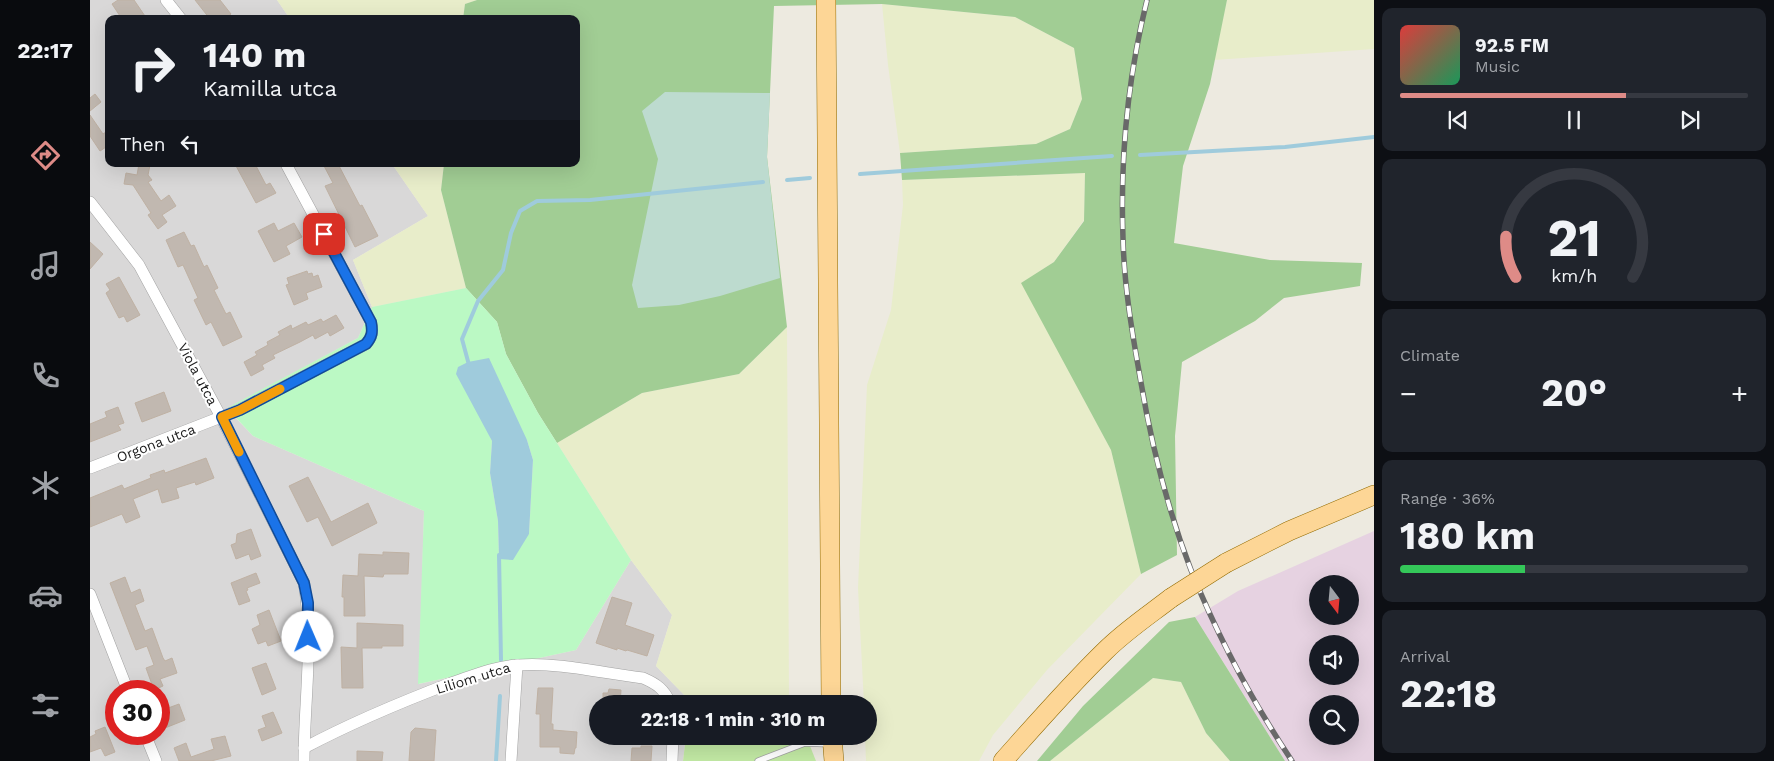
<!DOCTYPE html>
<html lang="en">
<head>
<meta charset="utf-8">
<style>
  body { margin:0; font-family:"Work Sans",sans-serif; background:#20242c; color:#f1f3f6; height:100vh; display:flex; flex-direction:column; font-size:19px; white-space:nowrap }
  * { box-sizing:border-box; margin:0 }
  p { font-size:16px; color:#9ea1a6 }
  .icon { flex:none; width:28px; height:28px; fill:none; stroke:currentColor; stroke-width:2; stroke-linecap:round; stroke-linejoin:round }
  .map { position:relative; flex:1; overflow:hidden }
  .drawer { display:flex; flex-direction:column; gap:8px; padding:8px; background:#0d0f14; width:400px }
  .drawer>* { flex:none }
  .guide { position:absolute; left:15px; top:15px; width:475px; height:152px; border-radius:10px; box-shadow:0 5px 20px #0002; background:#171b24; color:#f1f3f6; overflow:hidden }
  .needle { width:32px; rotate:164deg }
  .tools { position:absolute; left:1219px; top:575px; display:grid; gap:10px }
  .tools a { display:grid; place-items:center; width:50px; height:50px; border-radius:50%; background:#171b24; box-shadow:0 5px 20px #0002; font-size:25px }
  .speed { position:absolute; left:15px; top:680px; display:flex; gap:10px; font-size:25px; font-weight:700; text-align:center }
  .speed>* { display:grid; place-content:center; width:65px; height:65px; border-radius:50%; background:#171b24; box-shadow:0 5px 20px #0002; line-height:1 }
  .speed .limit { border:8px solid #d22; background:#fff; color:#111 }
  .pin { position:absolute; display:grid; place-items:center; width:42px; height:42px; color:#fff; margin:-21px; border-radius:10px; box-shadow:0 2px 8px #0006 }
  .me { position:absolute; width:55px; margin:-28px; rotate:359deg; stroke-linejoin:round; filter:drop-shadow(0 0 4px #0008) }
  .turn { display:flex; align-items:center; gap:18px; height:105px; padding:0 15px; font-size:22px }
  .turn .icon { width:65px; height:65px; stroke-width:2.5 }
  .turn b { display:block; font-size:35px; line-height:42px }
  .then { display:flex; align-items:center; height:48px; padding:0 15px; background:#0003; gap:10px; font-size:19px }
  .big { font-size:38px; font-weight:700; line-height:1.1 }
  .drawer .widget { flex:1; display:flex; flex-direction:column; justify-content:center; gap:8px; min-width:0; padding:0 18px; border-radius:10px; background:#20242c }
  .drawer .dial { align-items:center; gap:0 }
  .dial svg { height:130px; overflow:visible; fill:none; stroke:#363941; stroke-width:7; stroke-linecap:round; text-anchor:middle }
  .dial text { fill:#f1f3f6; stroke:none }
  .song { display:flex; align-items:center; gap:15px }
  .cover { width:60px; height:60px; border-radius:8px; background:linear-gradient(135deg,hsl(0 70% 55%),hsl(150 70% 35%)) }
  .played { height:5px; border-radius:2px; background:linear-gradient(90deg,#de8b87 65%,#363941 65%) }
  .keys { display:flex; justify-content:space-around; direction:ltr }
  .heat { display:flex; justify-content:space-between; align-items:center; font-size:28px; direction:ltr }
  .charge { height:8px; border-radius:4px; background:linear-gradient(90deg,#34c759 36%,#363941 0) }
  .trip { position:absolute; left:499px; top:695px; width:288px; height:50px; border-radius:25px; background:#171b24; box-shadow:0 5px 20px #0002; font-weight:700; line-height:50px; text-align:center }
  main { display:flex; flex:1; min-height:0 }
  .menu { display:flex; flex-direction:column; width:90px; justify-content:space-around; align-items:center; background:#090b0e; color:#9ea1a6 }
  .menu .icon { width:35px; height:35px }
  .menu .active { color:#de8b87 }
  .menu b { font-size:22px; color:#f1f3f6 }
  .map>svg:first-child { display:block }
  .residential { fill:#d9d8d8; fill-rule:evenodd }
  .industrial { fill:#e6d2e1; fill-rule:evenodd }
  .farmland { fill:#e8edca }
  .grass { fill:#c2e9a4 }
  .forest { fill:#a1cd94 }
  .wetland { fill:#bddbcf }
  .park { fill:#bbf9c4; fill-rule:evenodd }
  .water { fill:#9fcbdc }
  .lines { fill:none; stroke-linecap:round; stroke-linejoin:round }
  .stream { stroke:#9fcbdc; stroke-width:4 }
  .building { fill:#c1b8b0; stroke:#bfb1a3 }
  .service-casing { stroke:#a2a2a2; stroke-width:7 }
  .minor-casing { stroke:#a2a2a2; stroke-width:12 }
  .primary-casing { stroke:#926b00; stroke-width:20 }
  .service { stroke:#fff; stroke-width:5.5 }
  .minor { stroke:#fff; stroke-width:11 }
  .primary { stroke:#fdd696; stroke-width:19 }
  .rail-casing { stroke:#696969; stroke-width:5.5 }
  .rail { stroke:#fff; stroke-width:4; stroke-dasharray:11; stroke-linecap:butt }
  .primary-bridge-casing { stroke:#926b00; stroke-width:20; stroke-linecap:butt }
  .primary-bridge { stroke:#fdd696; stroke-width:19 }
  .route-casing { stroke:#114b97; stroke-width:12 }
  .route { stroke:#1a73e8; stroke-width:9 }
  .slow { stroke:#f59e0b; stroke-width:9 }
  .labels { text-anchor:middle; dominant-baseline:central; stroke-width:4; stroke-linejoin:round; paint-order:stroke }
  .street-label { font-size:14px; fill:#1b1b1b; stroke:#fff }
</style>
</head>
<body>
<main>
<nav class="menu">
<b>22:17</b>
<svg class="icon active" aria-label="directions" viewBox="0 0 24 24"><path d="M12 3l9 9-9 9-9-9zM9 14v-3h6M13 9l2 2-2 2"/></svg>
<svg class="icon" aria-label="music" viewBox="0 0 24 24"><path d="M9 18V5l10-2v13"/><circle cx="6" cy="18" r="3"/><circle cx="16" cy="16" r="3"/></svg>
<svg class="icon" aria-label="phone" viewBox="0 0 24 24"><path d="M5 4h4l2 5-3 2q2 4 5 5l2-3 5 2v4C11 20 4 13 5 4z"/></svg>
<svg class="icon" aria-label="climate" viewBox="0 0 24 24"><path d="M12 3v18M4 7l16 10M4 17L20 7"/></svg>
<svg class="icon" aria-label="car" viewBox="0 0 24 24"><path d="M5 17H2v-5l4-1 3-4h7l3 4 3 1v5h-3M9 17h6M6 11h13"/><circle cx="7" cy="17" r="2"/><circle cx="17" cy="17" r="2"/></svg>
<svg class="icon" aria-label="filters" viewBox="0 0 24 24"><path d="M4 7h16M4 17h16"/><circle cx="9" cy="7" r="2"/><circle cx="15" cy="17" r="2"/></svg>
</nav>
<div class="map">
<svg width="1284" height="761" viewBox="0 0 1284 761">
  <rect width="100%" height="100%" fill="#edeae0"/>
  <path class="residential" d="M0,0H187L200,19H19V164H302L338,216L263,260L282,307L268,338L137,409L163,436L334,511L329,684L486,650L541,560L582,615L566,666L599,700V704H508V736H596L593,761H0ZM26,691H69V734H26Z"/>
  <path class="industrial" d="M1284,531V761H1195L1105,617L1148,591ZM1228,584H1260V616H1228ZM1228,644H1260V676H1228ZM1228,704H1260V736H1228Z"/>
  <g class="farmland">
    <polygon points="187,0 387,0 375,4 373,19 200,19"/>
    <polygon points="1137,0 1284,0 1284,49 1124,60"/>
    <polygon points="792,4 925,17 984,48 992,99 980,129 946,144 810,153 798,65"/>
    <polygon points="302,164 354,164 351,190 376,288 282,307 263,260 338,216"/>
    <polygon points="995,173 994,220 964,262 932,283 1021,450 1051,574 957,670 903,735 889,761 776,761 775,736 778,736 778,704 774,704 768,588 777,385 801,310 813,205 812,180"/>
    <polygon points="697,327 699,697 662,704 599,704 599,700 566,666 582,615 541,560 467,443 552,393 649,374"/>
    <polygon points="1063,678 1091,682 1116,733 1140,761 960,761"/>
  </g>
  <g class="grass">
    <polygon points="699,697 702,704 662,704"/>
    <polygon points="596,736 716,736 726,761 593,761"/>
  </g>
  <g class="forest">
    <polygon points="387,0 1137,0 1120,84 1093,166 1084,243 1180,260 1272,263 1270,286 1194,298 1165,321 1092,362 1085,436 1087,555 1051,574 1021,450 931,283 964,262 994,221 995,173 812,180 810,153 946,144 980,129 992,99 984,48 925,17 792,4 684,6 677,157 697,327 649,374 552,393 467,443 448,413 416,354 407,322 376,288 351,190 354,164 486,164 486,19 373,19 375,4"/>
    <polygon points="1105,617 1195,761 1140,761 1116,733 1091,682 1063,678 960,761 947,761 993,706 1079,622"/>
  </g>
  <polygon class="wetland" points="575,92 680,93 677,157 690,278 630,296 589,305 548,308 542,285 568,159 552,111"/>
  <path class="park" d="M376,288L407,322L416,354L448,413L541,560L486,650L328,684L334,511L163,436L137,408L268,338L282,307ZM387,409L437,440L443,460L439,534L409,558L408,521L400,473L402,441Z"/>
  <polygon class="water" points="399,358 437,440 443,460 439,534 423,560 409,559 408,521 400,473 402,441 366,374 368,367 378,362"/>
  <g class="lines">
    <g class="stream">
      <polyline points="1050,155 1195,147 1284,137"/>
      <polyline points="770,174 1022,156"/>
      <polyline points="697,180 720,178"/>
      <polyline points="379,365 372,339 388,301 413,270 421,233 430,211 447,201 500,200 673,182"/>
      <polyline points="409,555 411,660"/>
      <polyline points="406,761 410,696"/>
    </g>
  </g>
  <g class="building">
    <polygon points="28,0 44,0 57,19 32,19 22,4"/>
    <polygon points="105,0 130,0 141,14 135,19 120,19"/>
    <polygon points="5,94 11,102 0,111 0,98"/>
    <polygon points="0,115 13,134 19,130 19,145 10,151 0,136"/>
    <polygon points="49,164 60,165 58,175 62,180 58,182 71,201 79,195 86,206 72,215 77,222 68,229 58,215 61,213 43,185 34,184 36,173 47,175"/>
    <polygon points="145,164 165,164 176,185 180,183 186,193 166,203"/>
    <polygon points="233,164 248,164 270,206 272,205 288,236 265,247 235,186 243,183"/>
    <polygon points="184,223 188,231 204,223 212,237 196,246 200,254 184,262 168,231"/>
    <polygon points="94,232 101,246 104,245 114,267 117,265 128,288 124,290 136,314 140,312 152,337 133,346 121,322 116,325 104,300 108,298 93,265 88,267 76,240"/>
    <polygon points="0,242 13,254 0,269"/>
    <polygon points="217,271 218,274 222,273 223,277 228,275 232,287 216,293 218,299 204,305 196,285 199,284 197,278"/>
    <polygon points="29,277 50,315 37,322 34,316 29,318 16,293 20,290 16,284"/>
    <polygon points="246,315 254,328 240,336 238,332 225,339 223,335 210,342 183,355 185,358 172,365 174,369 161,376 154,362 167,355 165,352 178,345 177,342 190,335 188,332 201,325 202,329 216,322 218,325 231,319 233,322"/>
    <polygon points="74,392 81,411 52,422 45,403"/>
    <polygon points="28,407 34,423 28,425 31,430 0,442 0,424 17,417 15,412"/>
    <polygon points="116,458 124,478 106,485 105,482 86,488 89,498 72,503 68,489 43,499 50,517 36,523 32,514 0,527 0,498 32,485 34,489 61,478 60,475 74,470 75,473"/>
    <polygon points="218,477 241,522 278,503 287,523 242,546 228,517 217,522 199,486"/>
    <polygon points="161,529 171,556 161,560 159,554 146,559 141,545 146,543 147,534"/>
    <polygon points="293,552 319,553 318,574 294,574 293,577 274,576 275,616 254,616 254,597 252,597 253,575 268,576 269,554 293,555"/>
    <polygon points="166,573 170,583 157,588 158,590 156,591 160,601 149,605 141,583"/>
    <polygon points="35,577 41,593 50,589 54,601 45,605 55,631 62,628 73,658 75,661 82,658 87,673 70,679 73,686 64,690 56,668 64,665 57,646 46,650 20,583"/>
    <polygon points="522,597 542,603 535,625 564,635 557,656 537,650 536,651 527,648 527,650 506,643"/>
    <polygon points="179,610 191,641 178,646 176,641 168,644 162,629 170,625 167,615"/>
    <polygon points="267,623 313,625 313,646 292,646 292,648 272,648 273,688 252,688 251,647 267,648"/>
    <polygon points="176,663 186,689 172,695 162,668"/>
    <polygon points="448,688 463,688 461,724 463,724 463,730 487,732 486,748 485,748 484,754 470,753 470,747 450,747 450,714 446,714"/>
    <polygon points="519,689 531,690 530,704 513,704 513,693 518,693"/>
    <polygon points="89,704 95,720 75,728 70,711"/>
    <polygon points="183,712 192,733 172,741 168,730 176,727 172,716"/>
    <polygon points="15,727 25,752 15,756 11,748 0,752 0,737 6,734 5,731"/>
    <polygon points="325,728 346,730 344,761 319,761 321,732"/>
    <polygon points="135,736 141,756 121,761 89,761 84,748 96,743 101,757 124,749 121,739"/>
    <polygon points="551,746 562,746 561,761 541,761 542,748 551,748"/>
    <polygon points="267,751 293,752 292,761 267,761"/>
  </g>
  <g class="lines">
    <defs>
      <polyline id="service" points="668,761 715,743 740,744"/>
      <g id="minor">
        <polyline points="76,0 91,19"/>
        <path d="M0,202L49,265L131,417L214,583C224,640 214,703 214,761"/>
        <path d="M0,468L149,410L276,344C282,337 283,332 281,322L196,164"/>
        <polyline points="0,594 38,691"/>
        <polyline points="55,734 66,761"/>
        <path d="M214,748C261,723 311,702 361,683C382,676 405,666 428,665C469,662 512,673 553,678C567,684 574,689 581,704"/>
        <polyline points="421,761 427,665"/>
        <polyline points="582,761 583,736"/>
      </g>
      <g id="primary">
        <polyline points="736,0 741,704"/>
        <polyline points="1136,563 1199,531 1284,495"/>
        <polyline points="742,736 744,761"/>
        <path d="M913,761C946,724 979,686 1015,651C1035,631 1059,615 1081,598"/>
      </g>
    </defs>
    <use href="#service" class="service-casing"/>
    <use href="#minor" class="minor-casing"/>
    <use href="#primary" class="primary-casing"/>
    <use href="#service" class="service"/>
    <use href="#minor" class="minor"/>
    <use href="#primary" class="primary"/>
    <defs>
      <path id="rail" d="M1057,0C1038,77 1030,159 1033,238C1034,285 1042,332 1050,377C1061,443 1077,508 1101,570C1128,637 1162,701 1202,761"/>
    </defs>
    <use href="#rail" class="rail-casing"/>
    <use href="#rail" class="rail"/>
    <defs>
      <polyline id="primary-bridge" points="1081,598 1136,563"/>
    </defs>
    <use href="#primary-bridge" class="primary-bridge-casing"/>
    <use href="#primary-bridge" class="primary-bridge"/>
  </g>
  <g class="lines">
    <defs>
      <path id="route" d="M218,637V603L214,583L132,417L150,410L276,344C282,337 283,332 281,322L234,234"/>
    </defs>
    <use href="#route" class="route-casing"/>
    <use href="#route" class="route"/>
    <polyline class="slow" points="149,452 132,417 150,410 190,389"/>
  </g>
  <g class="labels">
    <g class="street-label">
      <text transform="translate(108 374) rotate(62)">Viola utca</text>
      <text transform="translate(66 443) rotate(-21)">Orgona utca</text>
      <text transform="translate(383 678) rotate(-17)">Liliom utca</text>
    </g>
  </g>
</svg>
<div class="tools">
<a><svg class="needle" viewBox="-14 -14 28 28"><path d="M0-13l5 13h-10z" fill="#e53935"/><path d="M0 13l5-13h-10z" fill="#9ea1a6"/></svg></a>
<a><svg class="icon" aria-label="sound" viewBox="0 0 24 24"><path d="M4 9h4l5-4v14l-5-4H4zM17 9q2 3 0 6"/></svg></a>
<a><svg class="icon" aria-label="search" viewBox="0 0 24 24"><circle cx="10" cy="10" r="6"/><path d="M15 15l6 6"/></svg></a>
</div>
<div class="speed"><div class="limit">30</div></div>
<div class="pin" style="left:234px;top:234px;background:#d93025"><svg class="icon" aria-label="arrive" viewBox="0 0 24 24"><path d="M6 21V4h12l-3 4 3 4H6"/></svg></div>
<svg class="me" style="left:218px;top:637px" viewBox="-20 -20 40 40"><circle r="19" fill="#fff"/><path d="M0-13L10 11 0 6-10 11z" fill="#1a73e8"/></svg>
<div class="trip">22:18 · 1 min · 310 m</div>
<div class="guide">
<div class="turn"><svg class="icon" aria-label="right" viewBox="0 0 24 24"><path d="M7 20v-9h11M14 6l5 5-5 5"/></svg><div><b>140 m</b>Kamilla utca</div></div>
<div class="then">Then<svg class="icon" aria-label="left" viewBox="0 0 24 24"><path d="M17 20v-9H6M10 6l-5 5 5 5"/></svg></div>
</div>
</div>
<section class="drawer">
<div class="widget">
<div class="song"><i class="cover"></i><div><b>92.5 FM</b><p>Music</p></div></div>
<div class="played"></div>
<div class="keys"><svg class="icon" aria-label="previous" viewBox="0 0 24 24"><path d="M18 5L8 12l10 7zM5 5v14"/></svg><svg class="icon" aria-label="pause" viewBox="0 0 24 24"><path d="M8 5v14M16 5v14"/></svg><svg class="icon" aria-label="next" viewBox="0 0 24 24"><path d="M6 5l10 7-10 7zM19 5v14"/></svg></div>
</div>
<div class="widget dial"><svg viewBox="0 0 100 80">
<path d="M14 69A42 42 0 1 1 86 69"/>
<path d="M14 69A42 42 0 0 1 8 44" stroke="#de8b87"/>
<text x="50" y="56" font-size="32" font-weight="700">21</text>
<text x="50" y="72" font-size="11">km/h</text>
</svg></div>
<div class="widget"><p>Climate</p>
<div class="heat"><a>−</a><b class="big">20°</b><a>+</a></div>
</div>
<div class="widget"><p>Range · 36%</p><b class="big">180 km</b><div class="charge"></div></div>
<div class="widget"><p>Arrival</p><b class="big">22:18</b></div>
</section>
</main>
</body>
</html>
